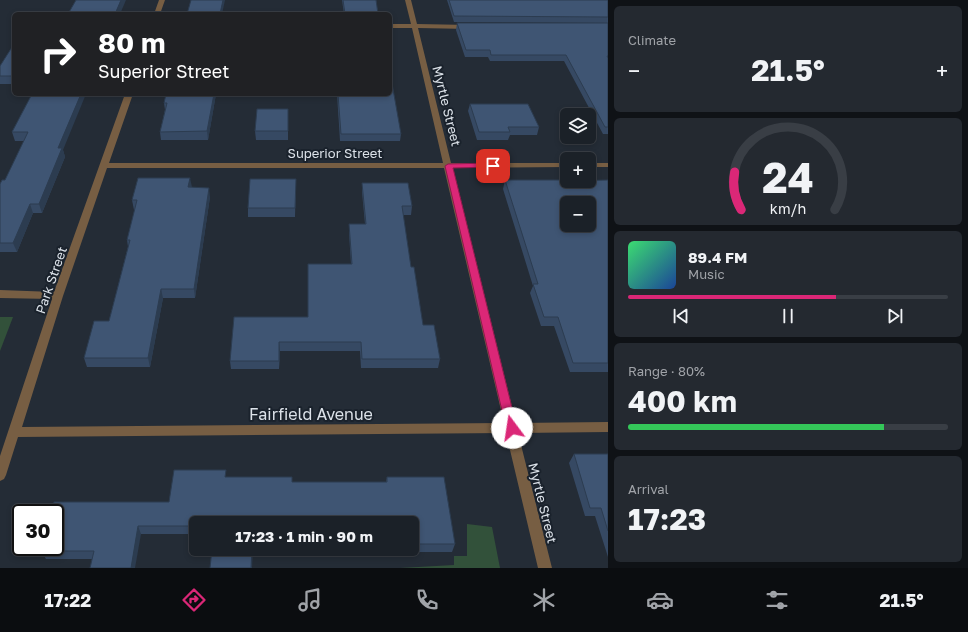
<!DOCTYPE html>
<html lang="en">
<head>
<meta charset="utf-8">
<style>
  body { margin:0; font-family:"Golos Text",sans-serif; background:#242930; color:#f1f3f6; height:100vh; display:flex; flex-direction:column; font-size:15px; white-space:nowrap }
  * { box-sizing:border-box; margin:0 }
  p { font-size:13px; color:#a0a3a8 }
  .icon { flex:none; width:22px; height:22px; fill:none; stroke:currentColor; stroke-width:2; stroke-linecap:round; stroke-linejoin:round }
  .map { position:relative; flex:1; overflow:hidden }
  .details { display:flex; flex-direction:column; gap:6px; padding:6px; background:#0f1216; width:360px }
  .details>* { flex:none }
  .guide { position:absolute; left:12px; top:12px; width:380px; height:84px; border-radius:6px; box-shadow:0 2px 6px #0003,0 0 0 1px #393e45; background:#202124; color:#fff; overflow:hidden }
  .controls { position:absolute; left:560px; top:108px; display:grid; gap:8px }
  .controls a { display:grid; place-items:center; width:36px; height:36px; border-radius:6px; background:#1b2128; box-shadow:0 2px 6px #0003,0 0 0 1px #393e45; font-size:20px }
  .speed { position:absolute; left:12px; top:504px; display:flex; gap:8px; font-size:20px; font-weight:700; text-align:center }
  .speed>* { display:grid; place-content:center; width:52px; height:52px; border-radius:50%; background:#1b2128; box-shadow:0 2px 6px #0003,0 0 0 1px #393e45; line-height:1 }
  .speed .limit { border:2px solid #111; border-radius:6px; background:#fff; color:#111 }
  .pin { position:absolute; display:grid; place-items:center; width:34px; height:34px; color:#fff; margin:-17px; border-radius:8px; box-shadow:0 2px 6px #0006 }
  .me { position:absolute; width:44px; margin:-22px; rotate:346deg; stroke-linejoin:round; filter:drop-shadow(0 0 3px #0008) }
  .turn { display:flex; align-items:center; gap:14px; height:84px; padding:0 20px; font-size:18px }
  .turn .icon { width:52px; height:52px; stroke-width:2.5 }
  .turn b { display:block; font-size:28px; line-height:34px }
  .big { font-size:30px; font-weight:700; line-height:1.1 }
  .details .tile { flex:1; display:flex; flex-direction:column; justify-content:center; gap:6px; min-width:0; padding:0 14px; border-radius:6px; background:#242930 }
  .details .dial { align-items:center; gap:0 }
  .dial svg { height:104px; overflow:visible; fill:none; stroke:#393e45; stroke-width:7; stroke-linecap:round; text-anchor:middle }
  .dial text { fill:#f1f3f6; stroke:none }
  .song { display:flex; align-items:center; gap:12px }
  .cover { width:48px; height:48px; border-radius:6px; background:linear-gradient(135deg,hsl(140 70% 55%),hsl(220 70% 35%)) }
  .played { height:4px; border-radius:2px; background:linear-gradient(90deg,#db2777 65%,#393e45 65%) }
  .keys { display:flex; justify-content:space-around; direction:ltr }
  .heat { display:flex; justify-content:space-between; align-items:center; font-size:22px; direction:ltr }
  .charge { height:6px; border-radius:3px; background:linear-gradient(90deg,#34c759 80%,#393e45 0) }
  .trip { position:absolute; left:189px; top:516px; width:230px; height:40px; border-radius:6px; background:#1b2128; box-shadow:0 2px 6px #0003,0 0 0 1px #393e45; font-weight:700; line-height:40px; text-align:center }
  .tab-bar { display:flex; height:64px; justify-content:space-around; align-items:center; background:#0b0d10; color:#a0a3a8 }
  .tab-bar .icon { width:28px; height:28px }
  .tab-bar .selected { color:#db2777 }
  .tab-bar b { font-size:18px; color:#f1f3f6 }
  main { display:flex; flex:1; min-height:0 }
  .map>svg:first-child { display:block }
  .green { fill:#32513a }
  .lines { fill:none; stroke-linecap:round; stroke-linejoin:round }
  .street { fill:#775e43; fill-rule:evenodd }
  .wall { fill:#364963 }
  .shaded-wall { fill:#2c3c50 }
  .building { fill:#3f5573; stroke:#2c3c50; fill-rule:evenodd }
  .route { fill:#db2777; stroke:#8e194d }
  .labels { text-anchor:middle; dominant-baseline:central; stroke-width:4; stroke-linejoin:round; paint-order:stroke }
  .street-label { font-size:13px; fill:#dce2e9; stroke:#1a222c }
  .near-street-label { font-size:16px; fill:#dce2e9; stroke:#1a222c }
</style>
</head>
<body>
<main>
<div class="map">
<svg width="608" height="568" viewBox="0 0 608 568">
  <rect width="100%" height="100%" fill="#242c36"/>
  <g class="green">
    <polygon points="0,317 13,317 0,351"/>
    <polygon points="467,524 492,527 500,568 400,568 454,565 454,556 467,556"/>
  </g>
  <g class="lines">
    <g class="street">
      <polygon points="159,0 165,0 160,14 154,14"/>
      <path d="M405,0H411L417,24L470,25L473,27L470,29L418,28L451,163H567V167L453,168L516,423L608,422V432L518,433L552,568H538L506,433L18,437L6,475L4,479L0,481V456L52,299L0,298V290L54,292L125,94H133L109,163H443L412,28H390V24H411ZM107,168H444L504,423L22,427L63,296Z"/>
      <rect x="589" y="163" width="19" height="4"/>
    </g>
  </g>
  <g class="wall">
    <polygon points="342,0 376,0 378,14 344,14"/>
    <polygon points="447,0 608,0 608,23 454,22"/>
    <polygon points="457,23 608,23 608,134 603,134 564,61 490,61 488,57 465,57 456,30"/>
    <polygon points="14,44 14,84 0,84 0,66"/>
    <polygon points="32,94 63,150 65,157 42,213 33,213 17,252 0,252 0,184 5,180 24,141 15,141 12,132"/>
    <polygon points="216,94 208,140 161,140 160,132 165,110 164,103"/>
    <polygon points="337,94 390,94 401,134 400,141 340,141"/>
    <polygon points="470,104 539,127 537,135 510,135 508,140 477,140 468,111"/>
    <polygon points="288,109 288,140 256,140 255,131"/>
    <polygon points="296,179 295,217 248,217 248,208"/>
    <polygon points="505,180 608,180 608,372 570,372 554,326 541,326 530,293 533,286 503,189"/>
    <polygon points="362,183 412,206 411,215 403,215 411,267 423,325 440,359 438,368 361,368 360,351 280,351 279,369 231,369 230,361 308,317 351,264 349,233 349,224 365,224 362,192"/>
    <polygon points="192,187 210,197 195,298 163,298 150,367 87,367 84,358 109,321 128,247 127,240 135,210 134,210 132,200"/>
    <polygon points="574,454 608,454 608,557 595,516 585,516 569,463"/>
    <polygon points="227,477 292,482 386,482 387,477 455,544 452,552 391,552 391,549 412,549 412,523 196,523 196,534 141,534 92,559 46,559 41,551 169,502"/>
  </g>
  <g class="shaded-wall">
    <polygon points="121,0 126,0 120,14 115,14"/>
    <polygon points="223,0 225,0 222,14 220,14"/>
    <polygon points="81,94 86,94 63,150 65,157 42,213 39,204 58,148"/>
    <polygon points="214,94 216,94 208,140 207,131"/>
    <polygon points="190,178 192,187 188,187"/>
    <polygon points="209,188 210,197 195,298 194,289"/>
    <polygon points="30,204 33,213 17,252 13,243"/>
    <polygon points="161,289 163,298 150,367 148,358"/>
    <polygon points="279,342 280,351 279,369"/>
    <polygon points="138,526 141,534 135,568 131,568"/>
    <polygon points="252,549 253,549 252,568 251,568"/>
  </g>
  <g class="building">
    <polygon points="76,0 121,0 115,14 68,14"/>
    <polygon points="191,0 223,0 220,14 187,14"/>
    <polygon points="343,0 376,0 378,14 345,14"/>
    <polygon points="449,0 608,0 608,17 454,16"/>
    <polygon points="457,23 608,23 608,56 607,56 608,58 608,127 605,127 566,55 491,55 490,50 466,50"/>
    <polygon points="14,44 14,76 0,76 0,66"/>
    <polygon points="390,72 401,134 341,134 338,94 390,94"/>
    <polygon points="32,94 81,94 58,148 62,148 39,204 30,204 13,243 0,243 0,184 2,180 5,180 28,132 12,132"/>
    <polygon points="166,94 214,94 207,131 160,132 167,103 164,103"/>
    <polygon points="470,104 528,104 539,127 508,127 510,132 479,132"/>
    <polygon points="257,109 288,109 288,131 255,131"/>
    <polygon points="138,178 190,178 188,187 209,188 194,289 161,289 148,358 84,358 94,321 109,321 130,240 127,240 137,200 132,200"/>
    <polygon points="250,179 296,179 295,208 248,208"/>
    <path d="M505,180H567V181L608,180V363H573L558,317H544L533,284H538ZM567,203H589V225H567Z"/>
    <polygon points="362,183 408,183 412,206 402,206 411,267 414,267 423,325 434,325 440,359 362,359 361,342 279,342 279,361 230,361 234,317 308,317 308,264 352,264 349,224 366,224"/>
    <polygon points="574,454 608,454 608,531 601,508 590,508"/>
    <polygon points="174,470 226,470 225,477 292,477 292,482 387,482 387,477 444,477 455,544 412,544 412,523 391,523 391,522 292,522 292,523 196,523 196,526 138,526 131,568 90,568 94,551 41,551 42,547 55,547 55,513 51,513 54,502 169,502"/>
    <polygon points="212,549 252,549 251,568 210,568"/>
  </g>
  <polygon class="route" points="493,163 496,164 496,167 453,168 517,428 516,432 512,433 508,432 506,428 445,166 448,164"/>
  <g class="labels">
    <g class="street-label">
      <text transform="translate(447 106) rotate(76)">Myrtle Street</text>
      <text x="335" y="153">Superior Street</text>
      <text transform="translate(51 280) rotate(-71)">Park Street</text>
      <text transform="translate(543 503) rotate(76)">Myrtle Street</text>
    </g>
    <g class="near-street-label">
      <text x="311" y="414">Fairfield Avenue</text>
    </g>
  </g>
</svg>
<div class="controls">
<a><svg class="icon" aria-label="layers" viewBox="0 0 24 24"><path d="M12 4l9 5-9 5-9-5zM3 14l9 5 9-5"/></svg></a>
<a>+</a>
<a>−</a>
</div>
<div class="speed"><div class="limit">30</div></div>
<div class="pin" style="left:493px;top:166px;background:#d93025"><svg class="icon" aria-label="arrive" viewBox="0 0 24 24"><path d="M6 21V4h12l-3 4 3 4H6"/></svg></div>
<svg class="me" style="left:512px;top:428px" viewBox="-20 -20 40 40"><circle r="19" fill="#fff"/><path d="M0-13L10 11 0 6-10 11z" fill="#db2777"/></svg>
<div class="trip">17:23 · 1 min · 90 m</div>
<div class="guide">
<div class="turn"><svg class="icon" aria-label="right" viewBox="0 0 24 24"><path d="M7 20v-9h11M14 6l5 5-5 5"/></svg><div><b>80 m</b>Superior Street</div></div>
</div>
</div>
<section class="details">
<div class="tile"><p>Climate</p>
<div class="heat"><a>−</a><b class="big">21.5°</b><a>+</a></div>
</div>
<div class="tile dial"><svg viewBox="0 0 100 80">
<path d="M14 69A42 42 0 1 1 86 69"/>
<path d="M14 69A42 42 0 0 1 9 40" stroke="#db2777"/>
<text x="50" y="56" font-size="32" font-weight="700">24</text>
<text x="50" y="72" font-size="11">km/h</text>
</svg></div>
<div class="tile">
<div class="song"><i class="cover"></i><div><b>89.4 FM</b><p>Music</p></div></div>
<div class="played"></div>
<div class="keys"><svg class="icon" aria-label="previous" viewBox="0 0 24 24"><path d="M18 5L8 12l10 7zM5 5v14"/></svg><svg class="icon" aria-label="pause" viewBox="0 0 24 24"><path d="M8 5v14M16 5v14"/></svg><svg class="icon" aria-label="next" viewBox="0 0 24 24"><path d="M6 5l10 7-10 7zM19 5v14"/></svg></div>
</div>
<div class="tile"><p>Range · 80%</p><b class="big">400 km</b><div class="charge"></div></div>
<div class="tile"><p>Arrival</p><b class="big">17:23</b></div>
</section>
</main>
<nav class="tab-bar">
<b>17:22</b>
<svg class="icon selected" aria-label="directions" viewBox="0 0 24 24"><path d="M12 3l9 9-9 9-9-9zM9 14v-3h6M13 9l2 2-2 2"/></svg>
<svg class="icon" aria-label="music" viewBox="0 0 24 24"><path d="M9 18V5l10-2v13"/><circle cx="6" cy="18" r="3"/><circle cx="16" cy="16" r="3"/></svg>
<svg class="icon" aria-label="phone" viewBox="0 0 24 24"><path d="M5 4h4l2 5-3 2q2 4 5 5l2-3 5 2v4C11 20 4 13 5 4z"/></svg>
<svg class="icon" aria-label="climate" viewBox="0 0 24 24"><path d="M12 3v18M4 7l16 10M4 17L20 7"/></svg>
<svg class="icon" aria-label="car" viewBox="0 0 24 24"><path d="M5 17H2v-5l4-1 3-4h7l3 4 3 1v5h-3M9 17h6M6 11h13"/><circle cx="7" cy="17" r="2"/><circle cx="17" cy="17" r="2"/></svg>
<svg class="icon" aria-label="filters" viewBox="0 0 24 24"><path d="M4 7h16M4 17h16"/><circle cx="9" cy="7" r="2"/><circle cx="15" cy="17" r="2"/></svg>
<b>21.5°</b>
</nav>
</body>
</html>
